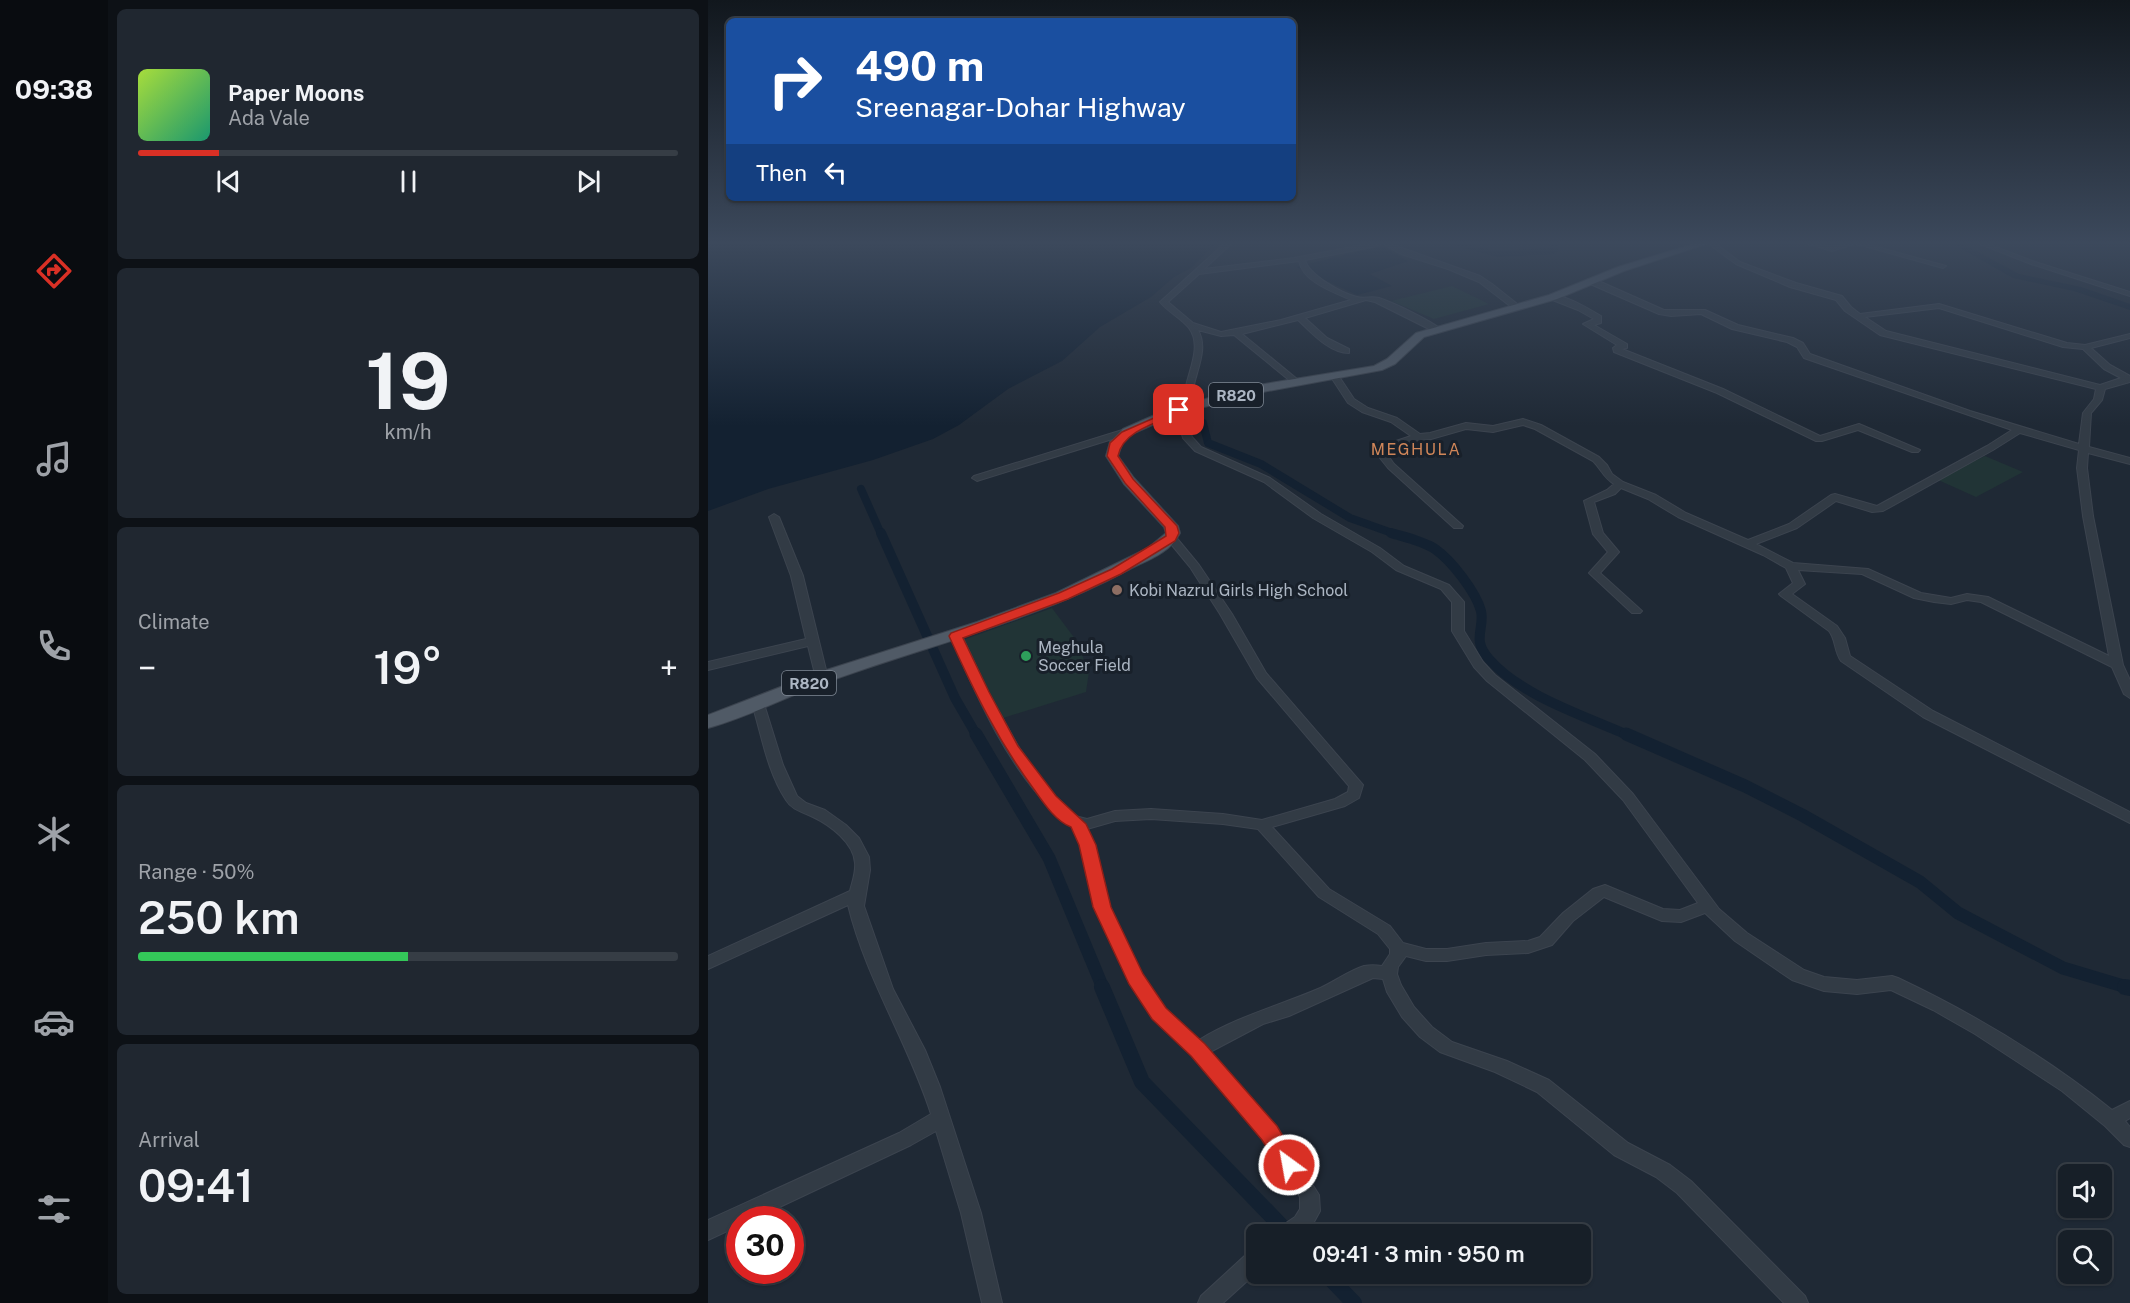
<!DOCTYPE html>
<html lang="en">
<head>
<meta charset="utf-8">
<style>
  body { margin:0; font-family:"Public Sans",sans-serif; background:#202730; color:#f1f3f6; height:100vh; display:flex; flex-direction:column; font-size:22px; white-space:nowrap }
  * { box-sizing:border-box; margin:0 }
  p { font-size:20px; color:#9ea2a8 }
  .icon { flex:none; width:33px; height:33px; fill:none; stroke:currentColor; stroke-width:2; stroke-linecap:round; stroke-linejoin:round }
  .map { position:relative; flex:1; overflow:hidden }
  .panel { display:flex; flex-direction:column; gap:9px; padding:9px; background:#0d1116; width:600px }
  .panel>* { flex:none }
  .top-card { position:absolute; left:18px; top:18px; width:570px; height:183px; border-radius:9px; box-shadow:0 2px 4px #0004,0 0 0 2px #363d45; background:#1a4fa0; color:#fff; overflow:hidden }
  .tools { position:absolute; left:1350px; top:1164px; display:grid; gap:12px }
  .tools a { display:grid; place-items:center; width:54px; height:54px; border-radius:9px; background:#171f28; box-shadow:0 2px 4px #0004,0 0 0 2px #363d45; font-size:30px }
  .speed { position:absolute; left:18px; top:1206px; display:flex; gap:12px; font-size:30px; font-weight:700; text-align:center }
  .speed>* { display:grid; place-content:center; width:78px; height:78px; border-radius:50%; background:#171f28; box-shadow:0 2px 4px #0004,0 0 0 2px #363d45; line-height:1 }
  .speed .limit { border:9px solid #d22; background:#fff; color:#111 }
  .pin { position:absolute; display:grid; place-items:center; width:51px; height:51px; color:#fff; margin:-26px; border-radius:12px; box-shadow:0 3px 9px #0006 }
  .me { position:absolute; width:66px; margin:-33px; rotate:328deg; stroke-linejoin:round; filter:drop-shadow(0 0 4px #0008) }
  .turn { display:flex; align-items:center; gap:21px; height:126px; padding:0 30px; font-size:27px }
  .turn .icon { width:78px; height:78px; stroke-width:2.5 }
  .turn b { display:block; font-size:42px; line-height:51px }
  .then { display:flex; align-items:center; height:57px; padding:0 30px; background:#0003; gap:12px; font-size:22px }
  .big { font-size:45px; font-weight:600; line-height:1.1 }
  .panel .widget { flex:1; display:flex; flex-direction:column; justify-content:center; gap:9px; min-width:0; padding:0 21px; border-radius:9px; background:#202730 }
  .panel .dial { align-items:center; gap:0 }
  .dial b { font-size:78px; line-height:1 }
  .song { display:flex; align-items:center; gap:18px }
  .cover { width:72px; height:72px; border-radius:9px; background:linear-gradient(135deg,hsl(80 70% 55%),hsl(160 70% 35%)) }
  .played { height:6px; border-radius:3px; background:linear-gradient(90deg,#d93025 15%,#363d45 15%) }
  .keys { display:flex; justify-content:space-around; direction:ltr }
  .heat { display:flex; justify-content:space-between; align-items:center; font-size:33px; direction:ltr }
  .charge { height:9px; border-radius:4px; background:linear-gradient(90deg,#34c759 50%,#363d45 0) }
  .trip { position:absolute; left:538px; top:1224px; width:345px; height:60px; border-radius:9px; background:#171f28; box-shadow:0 2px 4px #0004,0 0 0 2px #363d45; font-weight:600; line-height:60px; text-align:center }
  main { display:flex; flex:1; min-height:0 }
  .menu { display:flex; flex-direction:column; width:108px; justify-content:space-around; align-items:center; background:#090c10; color:#9ea2a8 }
  .menu .icon { width:42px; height:42px }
  .menu .on { color:#d93025 }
  .menu b { font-size:27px; color:#f1f3f6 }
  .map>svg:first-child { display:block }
  .green { fill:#213436 }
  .water { fill:#132131 }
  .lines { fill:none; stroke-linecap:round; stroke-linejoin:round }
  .canal-far3 { stroke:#132131; stroke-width:8 }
  .canal-far2 { stroke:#132131; stroke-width:10 }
  .canal-far1 { stroke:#132131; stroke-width:13 }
  .canal { stroke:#132131; stroke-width:16 }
  .river { fill:#132131; fill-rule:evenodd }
  .minor-casing { stroke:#3c444f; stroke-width:2 }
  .major-casing { stroke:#3c444f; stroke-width:2 }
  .minor { fill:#323b45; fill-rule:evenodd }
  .major { fill:#505a66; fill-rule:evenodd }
  .route { fill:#d93025; stroke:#8d1f18; stroke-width:1.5 }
  .education-dot { fill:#8d6e63; stroke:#18202a; stroke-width:2 }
  .leisure-dot { fill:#2e9e5b; stroke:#18202a; stroke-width:2 }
  .labels { text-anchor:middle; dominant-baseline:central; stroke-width:6; stroke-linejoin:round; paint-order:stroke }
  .shield { fill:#18202a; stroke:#808995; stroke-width:1.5 }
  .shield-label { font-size:15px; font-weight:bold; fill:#acb6c3 }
  .far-quarter-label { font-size:16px; letter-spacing:1.5px; fill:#d08659; stroke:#18202a }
  .poi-label { font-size:16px; fill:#acb6c3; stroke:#18202a; text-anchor:start }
</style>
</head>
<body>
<main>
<nav class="menu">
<b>09:38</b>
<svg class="icon on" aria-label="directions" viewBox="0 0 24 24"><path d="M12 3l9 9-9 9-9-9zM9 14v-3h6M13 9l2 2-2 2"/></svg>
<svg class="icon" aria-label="music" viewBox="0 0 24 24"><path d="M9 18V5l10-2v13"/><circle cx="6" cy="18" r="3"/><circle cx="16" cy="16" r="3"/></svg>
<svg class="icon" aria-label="phone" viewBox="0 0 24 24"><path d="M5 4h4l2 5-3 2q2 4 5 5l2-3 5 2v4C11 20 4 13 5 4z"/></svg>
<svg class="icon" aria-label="climate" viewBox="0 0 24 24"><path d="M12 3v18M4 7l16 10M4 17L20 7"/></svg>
<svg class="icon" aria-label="car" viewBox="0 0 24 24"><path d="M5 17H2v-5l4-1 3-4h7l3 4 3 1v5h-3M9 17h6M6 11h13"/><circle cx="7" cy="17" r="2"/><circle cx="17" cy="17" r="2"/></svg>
<svg class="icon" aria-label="filters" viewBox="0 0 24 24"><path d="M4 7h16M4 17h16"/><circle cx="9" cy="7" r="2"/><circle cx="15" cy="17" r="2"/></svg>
</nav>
<section class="panel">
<div class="widget">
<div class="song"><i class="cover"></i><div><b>Paper Moons</b><p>Ada Vale</p></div></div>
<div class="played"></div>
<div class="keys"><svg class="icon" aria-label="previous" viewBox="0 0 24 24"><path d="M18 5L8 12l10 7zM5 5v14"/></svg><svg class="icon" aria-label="pause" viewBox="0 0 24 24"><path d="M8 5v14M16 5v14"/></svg><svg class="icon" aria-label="next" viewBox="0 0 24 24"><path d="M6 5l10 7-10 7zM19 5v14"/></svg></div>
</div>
<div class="widget dial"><b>19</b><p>km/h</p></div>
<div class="widget"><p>Climate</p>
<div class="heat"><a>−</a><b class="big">19°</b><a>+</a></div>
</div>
<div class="widget"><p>Range · 50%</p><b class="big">250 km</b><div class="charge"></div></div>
<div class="widget"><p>Arrival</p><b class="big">09:41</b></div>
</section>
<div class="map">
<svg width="1422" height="1303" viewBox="0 0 1422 1303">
  <rect width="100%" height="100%" fill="#1f2935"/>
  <g class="green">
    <polygon points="744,286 781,304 726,319 683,301"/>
    <polygon points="1277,456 1315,472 1268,497 1228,479"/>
    <polygon points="344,608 368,640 381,672 378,692 292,719 255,640"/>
  </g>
  <g class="water">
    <polygon points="0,244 507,244 483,268 466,277 443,297 392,327 354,361 300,389 251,425 225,439 165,460 60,489 0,511"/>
    <polygon points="673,246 700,261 662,274 684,286 649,295 588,267"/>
  </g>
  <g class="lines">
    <g class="canal-far3">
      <polyline points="495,423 500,443 553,464 642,518 687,534"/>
      <polyline points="153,489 173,534"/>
    </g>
    <g class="canal-far2">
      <polyline points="173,533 247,698 269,736"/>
      <path d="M683,533C696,537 715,541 727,549C743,560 768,592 773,611C777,629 763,639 781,659C813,696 877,716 922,736"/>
    </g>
    <g class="canal-far1">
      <polyline points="268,734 341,858 395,988"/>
      <polyline points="918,734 1037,786 1094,815 1212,882 1250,913 1355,968 1422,988"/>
    </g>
    <g class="canal">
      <polyline points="394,987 434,1082 581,1234"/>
      <polyline points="1417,987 1422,988"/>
      <polyline points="618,1274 646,1303"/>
    </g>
    <g class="river">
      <polygon points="743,244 758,244 789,251 841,248 842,244 851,244 850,251 845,254 789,257"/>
      <polygon points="1245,244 1255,244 1311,274 1373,287 1422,304 1422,310 1366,291 1305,278"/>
    </g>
    <defs>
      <g id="minor">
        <path d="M516,244H523L496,269L586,258L660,244H672L669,246L597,260C601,275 633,293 649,297C656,299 663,296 671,298C686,303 722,320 734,330L727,332L667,302L658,300L597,318L619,338L641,349V353C621,353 603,332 590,320L534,334L589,379V383L586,384L526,335L513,336L490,330C502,351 485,375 484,397L491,405L484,407L476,398C477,376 496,348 481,328C473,318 460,312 452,302ZM591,261C595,282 626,292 643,300L573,320L513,332L485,323L460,302L491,274Z"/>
        <polygon points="675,244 683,244 772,276 784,284 813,307 806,309 771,282 740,269 693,254"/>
        <path d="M1001,244H1008L1032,262L1088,283L1134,296L1143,307L1152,314L1231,304L1359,343L1377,345L1422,334V338L1383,348L1402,365L1422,376V382L1397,389L1394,400L1383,413L1381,447L1422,458V464L1380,453L1379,468L1385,516L1415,665L1422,680V698L1416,694L1404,667L1273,602L1259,600L1243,604L1226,602L1206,598L1154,574L1090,570L1097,584L1084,594L1129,626L1137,638L1142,656L1225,711L1422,812V823L1215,717L1133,661C1126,651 1128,640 1121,631L1073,596L1071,594L1085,583L1078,568L1055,555L970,517L940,499L913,488L907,494L886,502L895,533L911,552L892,573L934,611L932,613H924L881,573L900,552L885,534L876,501L899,490L906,484C896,478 893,469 885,461L827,429L815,425L785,432L758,429L723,439L711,440L680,450L678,453L686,464L755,526L754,528H746L680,468L668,453L673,446L703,436L683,422L654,412L640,403L623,377L630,375L646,399L660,408L689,418L712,434L722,433L758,423L785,426L815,419L833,425L891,457L899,465L904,474L915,482L948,495L978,513L1040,540L1081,524L1123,495L1127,494L1169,506L1279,446L1304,430L1096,358L1089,347L1079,342L1024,329L993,314L963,316L951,314L880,283V279H886L956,310H997L1030,325L1085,338L1095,343L1102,354L1262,411L1371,444L1375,413L1386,399L1388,389L1172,335L1137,311L1128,300L1082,287L1028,264ZM1231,308L1355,347L1375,349L1396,369L1413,378L1392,385L1178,331L1157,317ZM1312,433L1371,450L1369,468L1375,516L1401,656L1280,597L1259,594L1243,598L1213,593L1160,569L1085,563L1048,544L1089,528L1128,501L1164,512L1175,511L1285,450Z"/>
        <path d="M1101,244C1109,243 1118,247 1126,246C1133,246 1139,244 1146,244L1124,251Z"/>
        <polygon points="1149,244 1158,244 1238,266 1235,268"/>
        <polygon points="1272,244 1280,244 1327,262 1422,292 1422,296 1323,264"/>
        <path d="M842,295C859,295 879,308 893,316V323L886,325L919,344V348L914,349L1015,389L1112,436L1151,424L1212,450L1210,452H1204L1150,430L1114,441H1108L1009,393L906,352L905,348L909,345L875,324L886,319L870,310L842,299Z"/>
        <path d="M471,407L475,410L484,437L493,447L562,478L613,514L672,548L696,566L741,585L756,602V631L775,662L787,675L887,754L925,794L1011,909L1039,933L1096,970L1116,977L1149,980L1184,976L1190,978C1266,1014 1338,1057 1404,1110L1422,1101V1118L1417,1121L1422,1127V1147L1416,1145L1397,1126L1354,1091L1267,1034L1225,1010L1183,990L1149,994L1116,991L1084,980L1027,941L997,913L973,922L954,921L896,897L865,921L844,945L820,953L778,955L739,961H718L698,956L690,967L689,974L693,985L706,1007L724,1027L744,1042L799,1061L841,1080L920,1143L962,1165L983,1181L1097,1296L1100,1303H1076L969,1193L948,1177L906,1155L829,1092L787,1072L732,1052L712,1037L694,1017L679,992L675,979L665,978L581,1016L555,1024L502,1052L568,1127L611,1195L612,1211L601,1231L595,1234H569L572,1227L587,1217L592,1209V1197L556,1139L484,1055L445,1019L422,984L386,907L372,845L363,825C354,823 349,815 342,808C296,760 269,696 242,636L244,633H252L254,636L280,692L310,746L339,788L367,816L379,819L407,811L443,809L515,814L554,820L627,799L640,792L641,786L549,678L512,614L482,567L458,538L459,536H467L491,565L524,614L558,673L655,785L651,798L637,806L564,827L621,889L682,926L695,943L718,949H739L778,943L820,941L832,937L855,913L885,889L897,885L955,909L972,910L990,903L915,800L877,760L779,681L766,667L744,631V602L733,589L688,570L664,552L605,518L556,482L487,451L475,438L467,410ZM443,819L515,824L550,829L611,897L670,934L682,949V954L674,966C667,965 662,965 656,966C642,970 624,983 610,989C570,1006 528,1017 491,1040L457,1009L434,975L402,907L386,845L379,829L407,821Z"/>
        <polygon points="424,427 427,428 427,432 272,480 269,481 264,478 266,476"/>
        <polygon points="66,514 71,517 95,576 120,678 118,681 114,682 108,678 100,646 0,670 0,662 98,639 83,576 61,517"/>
        <path d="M50,700L56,704L75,765L89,796L98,803L117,810L138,825L151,838L161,857L162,870L156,906L185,989L217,1050L232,1087L273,1213L294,1303H274L253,1213L228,1131L203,1145L44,1220H32V1225L0,1240V1220L191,1133L223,1114C200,1042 158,979 140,905L0,969V956L142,891C144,882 148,873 147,863C146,843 122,825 105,817C95,812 84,810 78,800C59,771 54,736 44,704Z"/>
        <polygon points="549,1248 549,1272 515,1303 490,1303 493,1296 542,1251"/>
      </g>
      <path id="major" d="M985,244H998L916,271L849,299L716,337L687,364L674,370L544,394L467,415L424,434L414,444L410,456L426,478L470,526L472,533C462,553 440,560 422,569C326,621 221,645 119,682C79,696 41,717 0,728V715L109,673L269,622L348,593L440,548L458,533L456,527L416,484L398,456L402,442L415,429L458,410L544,386L666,366L679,359L708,333L841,295L910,267Z"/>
    </defs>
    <use href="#minor" class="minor-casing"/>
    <use href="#major" class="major-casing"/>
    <use href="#minor" class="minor"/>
    <use href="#major" class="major"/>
  </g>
  <linearGradient id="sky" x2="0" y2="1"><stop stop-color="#11171d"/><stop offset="0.57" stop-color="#3c495c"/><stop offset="1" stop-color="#3c495c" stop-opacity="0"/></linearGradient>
  <rect width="1422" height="426" fill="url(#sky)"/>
  <path class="route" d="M471,407L476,410L474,412C452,422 415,430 410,456L425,479L469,526L471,533L467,541L413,574L360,599L255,638L281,692L310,746L348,796L378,824L388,845L403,907L435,974L458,1008L497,1044L569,1126L592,1165L589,1172L581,1175L574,1172L554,1140L483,1056L444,1019L421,984L385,907L371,845L363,827C347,821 335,802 325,788C289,739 266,691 241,636L243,633L351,593L404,569L458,536L457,527L417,483L399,456L402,443L414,432Z"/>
  <circle class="education-dot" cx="409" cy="590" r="6"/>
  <circle class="leisure-dot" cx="318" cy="656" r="6"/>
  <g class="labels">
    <g class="shield">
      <rect x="501" y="383" width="54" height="24" rx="4.5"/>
      <rect x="74" y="671" width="54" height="24" rx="4.5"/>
    </g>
    <g class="shield-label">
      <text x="528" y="395">R820</text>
      <text x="101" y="683">R820</text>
    </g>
    <g class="far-quarter-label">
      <text x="708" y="449">MEGHULA</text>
    </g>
    <g class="poi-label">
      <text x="421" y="590">Kobi Nazrul Girls High School</text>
      <text x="330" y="647">Meghula<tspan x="330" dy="18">Soccer Field</tspan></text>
    </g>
  </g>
</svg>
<div class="tools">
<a><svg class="icon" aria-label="sound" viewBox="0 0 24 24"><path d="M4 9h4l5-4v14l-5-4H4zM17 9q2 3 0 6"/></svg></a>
<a><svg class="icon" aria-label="search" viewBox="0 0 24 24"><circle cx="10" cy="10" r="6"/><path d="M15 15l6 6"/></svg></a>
</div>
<div class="speed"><div class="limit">30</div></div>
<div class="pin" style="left:471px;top:410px;background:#d93025"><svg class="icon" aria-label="arrive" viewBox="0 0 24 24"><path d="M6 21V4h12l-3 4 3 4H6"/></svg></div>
<svg class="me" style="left:581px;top:1165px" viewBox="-20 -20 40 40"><circle r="17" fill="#d93025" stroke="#fff" stroke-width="3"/><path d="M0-11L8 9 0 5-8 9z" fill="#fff"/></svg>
<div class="trip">09:41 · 3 min · 950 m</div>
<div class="top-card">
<div class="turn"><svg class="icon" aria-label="right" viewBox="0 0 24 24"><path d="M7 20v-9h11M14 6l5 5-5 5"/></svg><div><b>490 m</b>Sreenagar-Dohar Highway</div></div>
<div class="then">Then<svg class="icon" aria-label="left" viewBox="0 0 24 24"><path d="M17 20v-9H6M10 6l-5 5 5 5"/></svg></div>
</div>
</div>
</main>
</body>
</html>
